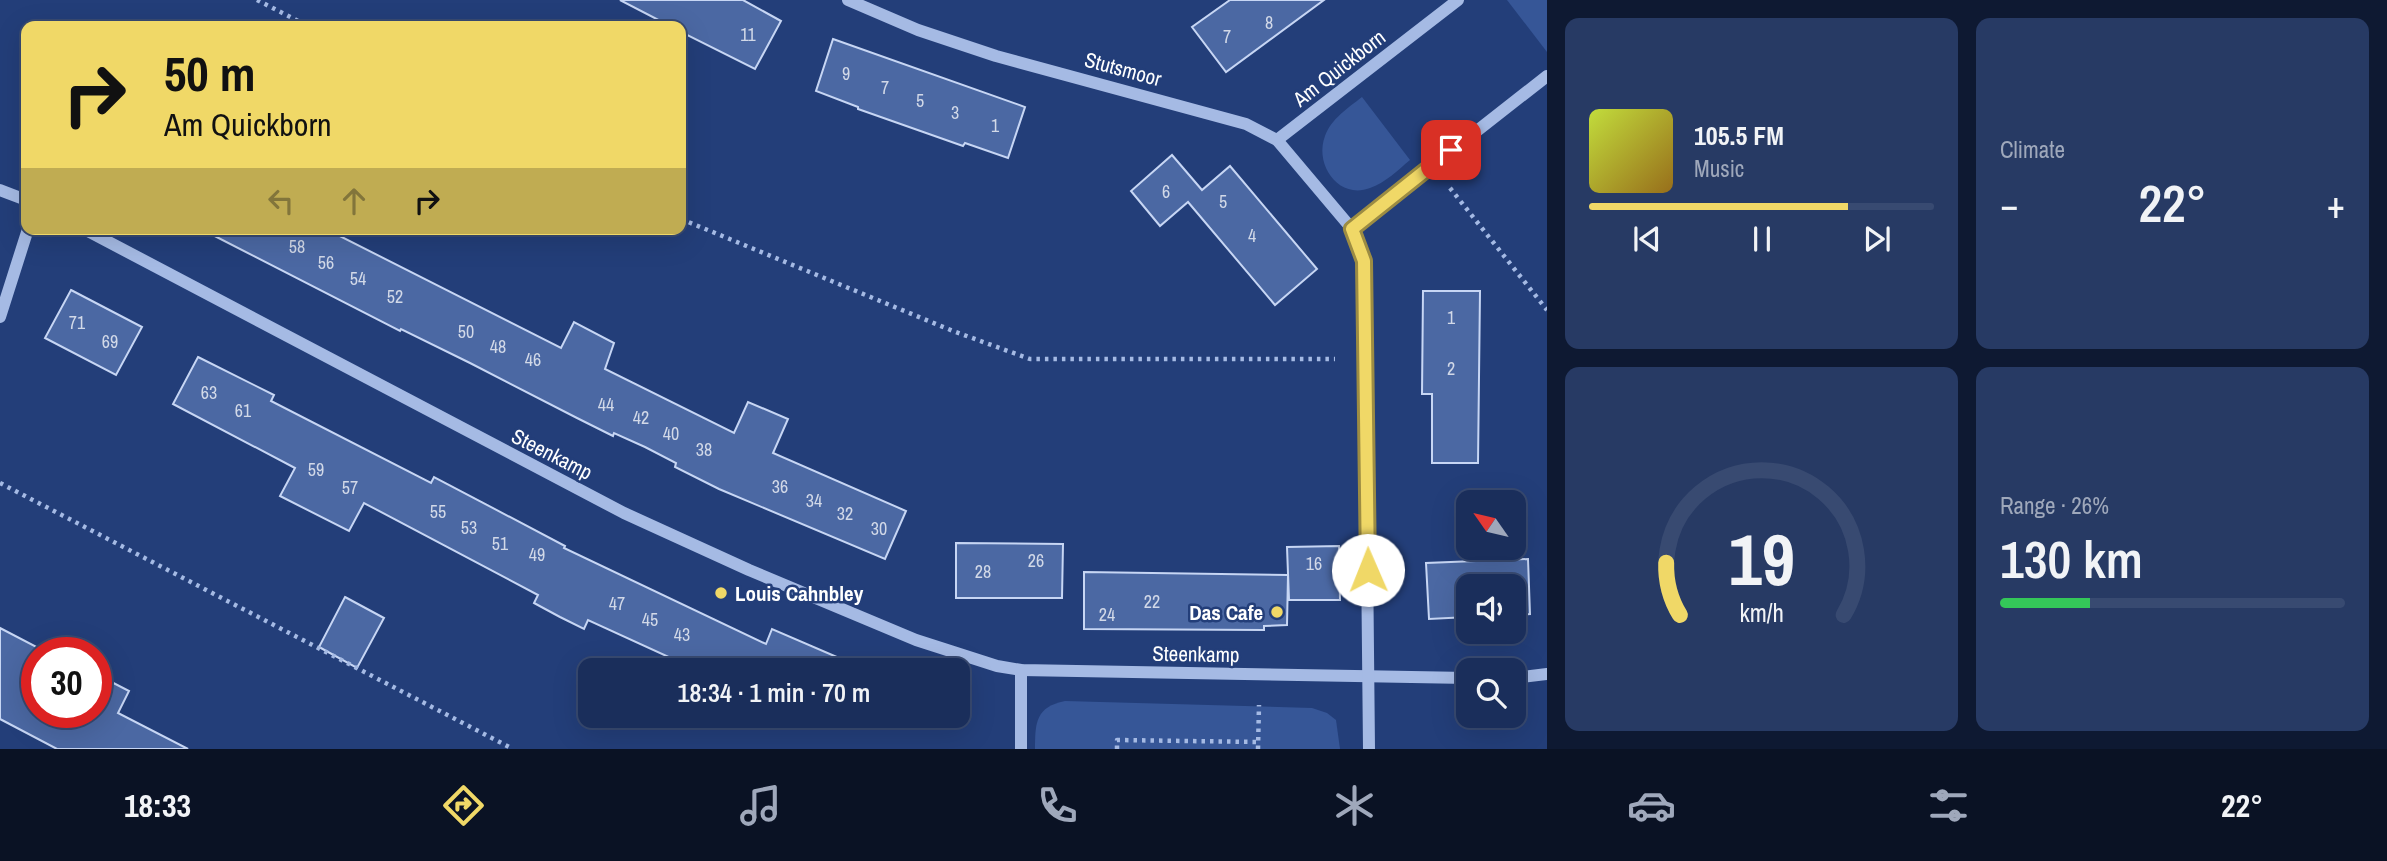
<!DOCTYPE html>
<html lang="en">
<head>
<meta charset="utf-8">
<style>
  body { margin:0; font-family:"Archivo Narrow",sans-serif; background:#273a64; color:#f1f3f6; height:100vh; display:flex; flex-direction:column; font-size:26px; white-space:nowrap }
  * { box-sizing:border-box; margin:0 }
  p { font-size:23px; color:#9fa8bb }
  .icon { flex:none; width:38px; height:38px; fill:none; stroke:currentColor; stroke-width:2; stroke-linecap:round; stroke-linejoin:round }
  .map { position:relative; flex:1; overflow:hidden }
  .sheet { display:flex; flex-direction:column; gap:18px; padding:18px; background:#0e1932; width:840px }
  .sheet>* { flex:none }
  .banner { position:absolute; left:21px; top:21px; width:665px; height:214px; border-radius:14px; box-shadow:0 7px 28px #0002,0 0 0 2px #384a71; background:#f0d867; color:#111; overflow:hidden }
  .needle { width:46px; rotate:304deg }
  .fabs { position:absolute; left:1456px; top:490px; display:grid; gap:14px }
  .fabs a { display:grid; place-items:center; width:70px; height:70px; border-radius:14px; background:#1a2e5b; box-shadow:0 7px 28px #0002,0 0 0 2px #384a71; font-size:35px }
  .speed { position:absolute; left:21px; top:637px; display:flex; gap:14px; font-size:35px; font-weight:700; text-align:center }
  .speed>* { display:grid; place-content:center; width:91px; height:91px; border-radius:50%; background:#1a2e5b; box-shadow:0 7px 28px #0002,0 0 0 2px #384a71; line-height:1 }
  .speed .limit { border:10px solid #d22; background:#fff; color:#111 }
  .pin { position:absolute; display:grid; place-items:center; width:60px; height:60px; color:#fff; margin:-30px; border-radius:14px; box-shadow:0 4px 10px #0006 }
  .me { position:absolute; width:77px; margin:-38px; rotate:359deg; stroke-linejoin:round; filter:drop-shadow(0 0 5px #0008) }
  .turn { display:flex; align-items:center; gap:24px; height:147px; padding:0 28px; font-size:32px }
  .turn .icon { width:91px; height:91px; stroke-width:2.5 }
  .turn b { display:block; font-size:49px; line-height:60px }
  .lanes { display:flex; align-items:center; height:66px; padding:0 28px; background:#0003; justify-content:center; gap:35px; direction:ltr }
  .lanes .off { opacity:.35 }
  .big { font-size:52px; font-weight:600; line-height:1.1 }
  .sheet .widget { flex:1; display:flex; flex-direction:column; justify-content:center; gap:10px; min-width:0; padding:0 24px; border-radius:14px; background:#273a64 }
  .sheet .dial { align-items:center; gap:0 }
  .dial svg { height:182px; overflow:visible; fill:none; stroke:#384a71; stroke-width:7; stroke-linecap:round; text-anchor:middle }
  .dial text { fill:#f1f3f6; stroke:none }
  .song { display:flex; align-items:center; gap:21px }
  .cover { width:84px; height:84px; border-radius:10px; background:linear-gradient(135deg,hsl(70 70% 55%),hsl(40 70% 35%)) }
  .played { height:7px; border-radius:4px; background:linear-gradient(90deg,#f0d867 75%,#384a71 75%) }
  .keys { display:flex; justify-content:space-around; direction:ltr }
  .heat { display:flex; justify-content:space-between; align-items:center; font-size:38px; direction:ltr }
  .charge { height:10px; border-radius:5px; background:linear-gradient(90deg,#34c759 26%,#384a71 0) }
  .sheet .tiles { flex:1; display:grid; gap:18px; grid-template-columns:repeat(2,1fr) }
  .trip { position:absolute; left:578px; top:658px; width:392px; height:70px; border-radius:14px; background:#1a2e5b; box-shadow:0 7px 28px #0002,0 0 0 2px #384a71; font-weight:600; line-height:70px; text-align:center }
  .tab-bar { display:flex; height:112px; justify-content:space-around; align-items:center; background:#0a1224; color:#9fa8bb }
  .tab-bar .icon { width:49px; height:49px }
  .tab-bar .on { color:#f0d867 }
  .tab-bar b { font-size:32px; color:#f1f3f6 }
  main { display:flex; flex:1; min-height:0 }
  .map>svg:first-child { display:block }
  .green { fill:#365697 }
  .building { fill:#4b68a3; stroke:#c7d6f4; stroke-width:2 }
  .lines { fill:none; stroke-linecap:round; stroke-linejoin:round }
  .path { stroke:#a5bae4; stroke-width:4.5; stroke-dasharray:3.5 5; stroke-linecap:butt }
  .minor { stroke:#a5bae4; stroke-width:12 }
  .route-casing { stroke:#9c8c43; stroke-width:18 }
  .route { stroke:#f0d867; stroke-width:12 }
  .poi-dot { fill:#f0d867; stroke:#233e79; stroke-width:2.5 }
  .labels { text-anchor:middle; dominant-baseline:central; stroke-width:5; stroke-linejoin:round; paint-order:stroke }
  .number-label { font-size:18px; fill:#d2d9e8 }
  .street-label { font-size:21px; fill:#fff; stroke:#233e79 }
  .poi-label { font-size:21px; font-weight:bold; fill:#fff; stroke:#233e79; text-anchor:start }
</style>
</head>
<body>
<main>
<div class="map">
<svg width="1547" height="749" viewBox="0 0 1547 749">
  <rect width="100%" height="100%" fill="#233e79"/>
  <g class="green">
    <polygon points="1507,0 1547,0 1547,52"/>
    <path d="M1362,97L1410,160C1398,170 1385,183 1370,188C1339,200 1314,165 1325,136C1331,119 1348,108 1362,97Z"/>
    <path d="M1065,701L1312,708L1327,713L1336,720L1340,749H1035C1035,722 1036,707 1065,701Z"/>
  </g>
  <g class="building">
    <polygon points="620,0 743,0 781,21 755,69 681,32 681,26 670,26"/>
    <polygon points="1230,0 1324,0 1226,72 1192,27"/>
    <polygon points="833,39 1025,107 1008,158 965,143 963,146 858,109 858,107 816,91"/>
    <polygon points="1172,155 1202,190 1230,166 1317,269 1275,305 1188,202 1160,226 1131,191"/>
    <polygon points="201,229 326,229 561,348 574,322 614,343 605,369 734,433 748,402 788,419 773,453 906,511 885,559 719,489 675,467 676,463 645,447 614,433 613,436 577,418 470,363 401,329 400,331"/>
    <polygon points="71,290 142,327 116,375 45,338"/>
    <polygon points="1423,291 1480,291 1478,463 1432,463 1432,394 1422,394"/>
    <polygon points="198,357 274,395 271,401 431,483 434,477 565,546 564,548 766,644 772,629 867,670 697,670 588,620 584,629 560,617 534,603 538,595 364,503 349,531 280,496 295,468 173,404"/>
    <polygon points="956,543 1063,544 1062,598 956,598"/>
    <polygon points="1339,546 1340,600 1289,600 1287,547"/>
    <polygon points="1528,559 1530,614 1514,615 1514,586 1468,586 1468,617 1429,619 1426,563"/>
    <polygon points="1084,572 1288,575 1287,625 1264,626 1264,630 1084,629"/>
    <polygon points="345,597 384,618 357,668 319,647"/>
    <polygon points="0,628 44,651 46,648 56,653 37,653 37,712 96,712 96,674 129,691 118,713 188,749 57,749 0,719"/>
  </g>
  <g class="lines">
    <g class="path">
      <polyline points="257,0 308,26"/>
      <polyline points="1450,188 1547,310"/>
      <polyline points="681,219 953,331 1030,359 1335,359"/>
      <polyline points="0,483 513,749"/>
      <polyline points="1117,749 1117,740 1258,742"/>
      <polyline points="1258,749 1259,705"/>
    </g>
    <g class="minor">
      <polyline points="848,0 918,30 996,56 1246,124 1277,140 1352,229"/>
      <polyline points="1277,140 1458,0"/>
      <polyline points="0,190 26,200"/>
      <polyline points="84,229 624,513 749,570 916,640 997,666 1021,670 1468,678"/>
      <polyline points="0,317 28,229"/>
      <polyline points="1514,678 1547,674"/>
      <polyline points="1021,749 1021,670"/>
      <polyline points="1369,749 1364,261 1352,229 1547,76"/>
    </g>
  </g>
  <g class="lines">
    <defs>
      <polyline id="route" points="1368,570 1364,261 1352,229 1451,150"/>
    </defs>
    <use href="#route" class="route-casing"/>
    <use href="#route" class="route"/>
  </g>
  <g class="poi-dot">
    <circle cx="721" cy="593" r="7"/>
    <circle cx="1277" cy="612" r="7"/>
  </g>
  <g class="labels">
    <g class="number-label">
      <text x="1269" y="22">8</text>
      <text x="748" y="34">11</text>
      <text x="1227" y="36">7</text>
      <text x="846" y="73">9</text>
      <text x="885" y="87">7</text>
      <text x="920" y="100">5</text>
      <text x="955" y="112">3</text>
      <text x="995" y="125">1</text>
      <text x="1166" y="191">6</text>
      <text x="1223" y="201">5</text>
      <text x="1252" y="235">4</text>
      <text x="297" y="246">58</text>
      <text x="326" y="262">56</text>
      <text x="358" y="278">54</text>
      <text x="395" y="296">52</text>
      <text x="1451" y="317">1</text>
      <text x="77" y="322">71</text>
      <text x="466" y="331">50</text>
      <text x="110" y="341">69</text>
      <text x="498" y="346">48</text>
      <text x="533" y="359">46</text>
      <text x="1451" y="368">2</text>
      <text x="209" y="392">63</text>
      <text x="606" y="404">44</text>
      <text x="243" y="410">61</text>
      <text x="641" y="417">42</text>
      <text x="671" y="433">40</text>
      <text x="704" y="449">38</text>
      <text x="316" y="469">59</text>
      <text x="780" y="486">36</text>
      <text x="350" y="487">57</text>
      <text x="814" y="500">34</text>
      <text x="438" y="511">55</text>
      <text x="845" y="513">32</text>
      <text x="469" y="527">53</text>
      <text x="879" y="528">30</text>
      <text x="500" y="543">51</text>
      <text x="537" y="554">49</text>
      <text x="1036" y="560">26</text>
      <text x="1314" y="563">16</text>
      <text x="983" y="571">28</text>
      <text x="1152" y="601">22</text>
      <text x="617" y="603">47</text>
      <text x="1107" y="614">24</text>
      <text x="650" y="619">45</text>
      <text x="682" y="634">43</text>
    </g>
    <g class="street-label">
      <text transform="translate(1339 68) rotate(-38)">Am Quickborn</text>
      <text transform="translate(1123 69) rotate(15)">Stutsmoor</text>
      <text transform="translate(552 454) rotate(27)">Steenkamp</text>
      <text transform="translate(1196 654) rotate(1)">Steenkamp</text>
    </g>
    <g class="poi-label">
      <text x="735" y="593">Louis Cahnbley</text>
      <text x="1263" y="612" text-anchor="end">Das Cafe</text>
    </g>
  </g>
</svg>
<div class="fabs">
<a><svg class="needle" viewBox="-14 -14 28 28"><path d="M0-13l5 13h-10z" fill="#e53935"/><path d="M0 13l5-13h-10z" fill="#9fa8bb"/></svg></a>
<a><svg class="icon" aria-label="sound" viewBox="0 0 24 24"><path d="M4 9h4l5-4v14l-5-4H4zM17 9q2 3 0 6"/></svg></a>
<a><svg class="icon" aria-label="search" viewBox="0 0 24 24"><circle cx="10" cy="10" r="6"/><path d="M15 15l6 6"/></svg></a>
</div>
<div class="speed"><div class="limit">30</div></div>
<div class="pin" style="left:1451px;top:150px;background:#d93025"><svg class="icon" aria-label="arrive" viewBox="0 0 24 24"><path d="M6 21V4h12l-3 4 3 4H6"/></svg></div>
<svg class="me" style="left:1368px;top:570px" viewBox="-20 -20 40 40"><circle r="19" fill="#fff"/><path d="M0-13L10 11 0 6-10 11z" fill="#f0d867"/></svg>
<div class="trip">18:34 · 1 min · 70 m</div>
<div class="banner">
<div class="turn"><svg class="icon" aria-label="right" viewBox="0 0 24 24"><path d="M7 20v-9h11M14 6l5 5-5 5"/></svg><div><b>50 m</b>Am Quickborn</div></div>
<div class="lanes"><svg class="icon off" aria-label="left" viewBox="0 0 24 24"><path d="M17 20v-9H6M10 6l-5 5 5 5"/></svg><svg class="icon off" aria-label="ahead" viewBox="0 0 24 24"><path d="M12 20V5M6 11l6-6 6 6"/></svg><svg class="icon" aria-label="right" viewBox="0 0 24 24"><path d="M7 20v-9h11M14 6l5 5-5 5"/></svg></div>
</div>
</div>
<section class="sheet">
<div class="tiles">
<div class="widget">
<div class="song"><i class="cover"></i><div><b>105.5 FM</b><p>Music</p></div></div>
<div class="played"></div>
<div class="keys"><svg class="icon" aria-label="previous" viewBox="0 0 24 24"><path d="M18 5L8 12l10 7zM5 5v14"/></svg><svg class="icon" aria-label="pause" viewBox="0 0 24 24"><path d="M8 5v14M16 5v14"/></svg><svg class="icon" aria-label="next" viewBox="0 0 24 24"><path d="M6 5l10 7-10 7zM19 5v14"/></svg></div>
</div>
<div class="widget"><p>Climate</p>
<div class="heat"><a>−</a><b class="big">22°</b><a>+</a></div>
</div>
<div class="widget dial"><svg viewBox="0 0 100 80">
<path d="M14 69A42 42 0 1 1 86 69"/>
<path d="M14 69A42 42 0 0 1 8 46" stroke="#f0d867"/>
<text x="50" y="56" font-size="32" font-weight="700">19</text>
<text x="50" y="72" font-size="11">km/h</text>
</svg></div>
<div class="widget"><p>Range · 26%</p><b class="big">130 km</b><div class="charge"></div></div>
</div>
</section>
</main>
<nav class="tab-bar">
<b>18:33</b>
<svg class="icon on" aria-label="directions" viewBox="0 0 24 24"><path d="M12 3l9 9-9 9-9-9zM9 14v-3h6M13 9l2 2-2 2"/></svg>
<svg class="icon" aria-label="music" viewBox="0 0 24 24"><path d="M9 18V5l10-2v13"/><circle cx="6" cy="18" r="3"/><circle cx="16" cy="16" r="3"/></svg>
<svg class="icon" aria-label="phone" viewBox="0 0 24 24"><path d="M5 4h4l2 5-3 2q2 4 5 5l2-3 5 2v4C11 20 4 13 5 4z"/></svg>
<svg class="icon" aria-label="climate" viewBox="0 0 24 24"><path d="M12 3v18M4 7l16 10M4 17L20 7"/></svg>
<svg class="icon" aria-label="car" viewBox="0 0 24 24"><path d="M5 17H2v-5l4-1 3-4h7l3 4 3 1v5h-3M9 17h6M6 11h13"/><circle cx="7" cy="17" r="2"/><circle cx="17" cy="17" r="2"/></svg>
<svg class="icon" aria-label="filters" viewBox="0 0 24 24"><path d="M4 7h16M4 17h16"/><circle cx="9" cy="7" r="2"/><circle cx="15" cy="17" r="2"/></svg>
<b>22°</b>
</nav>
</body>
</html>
